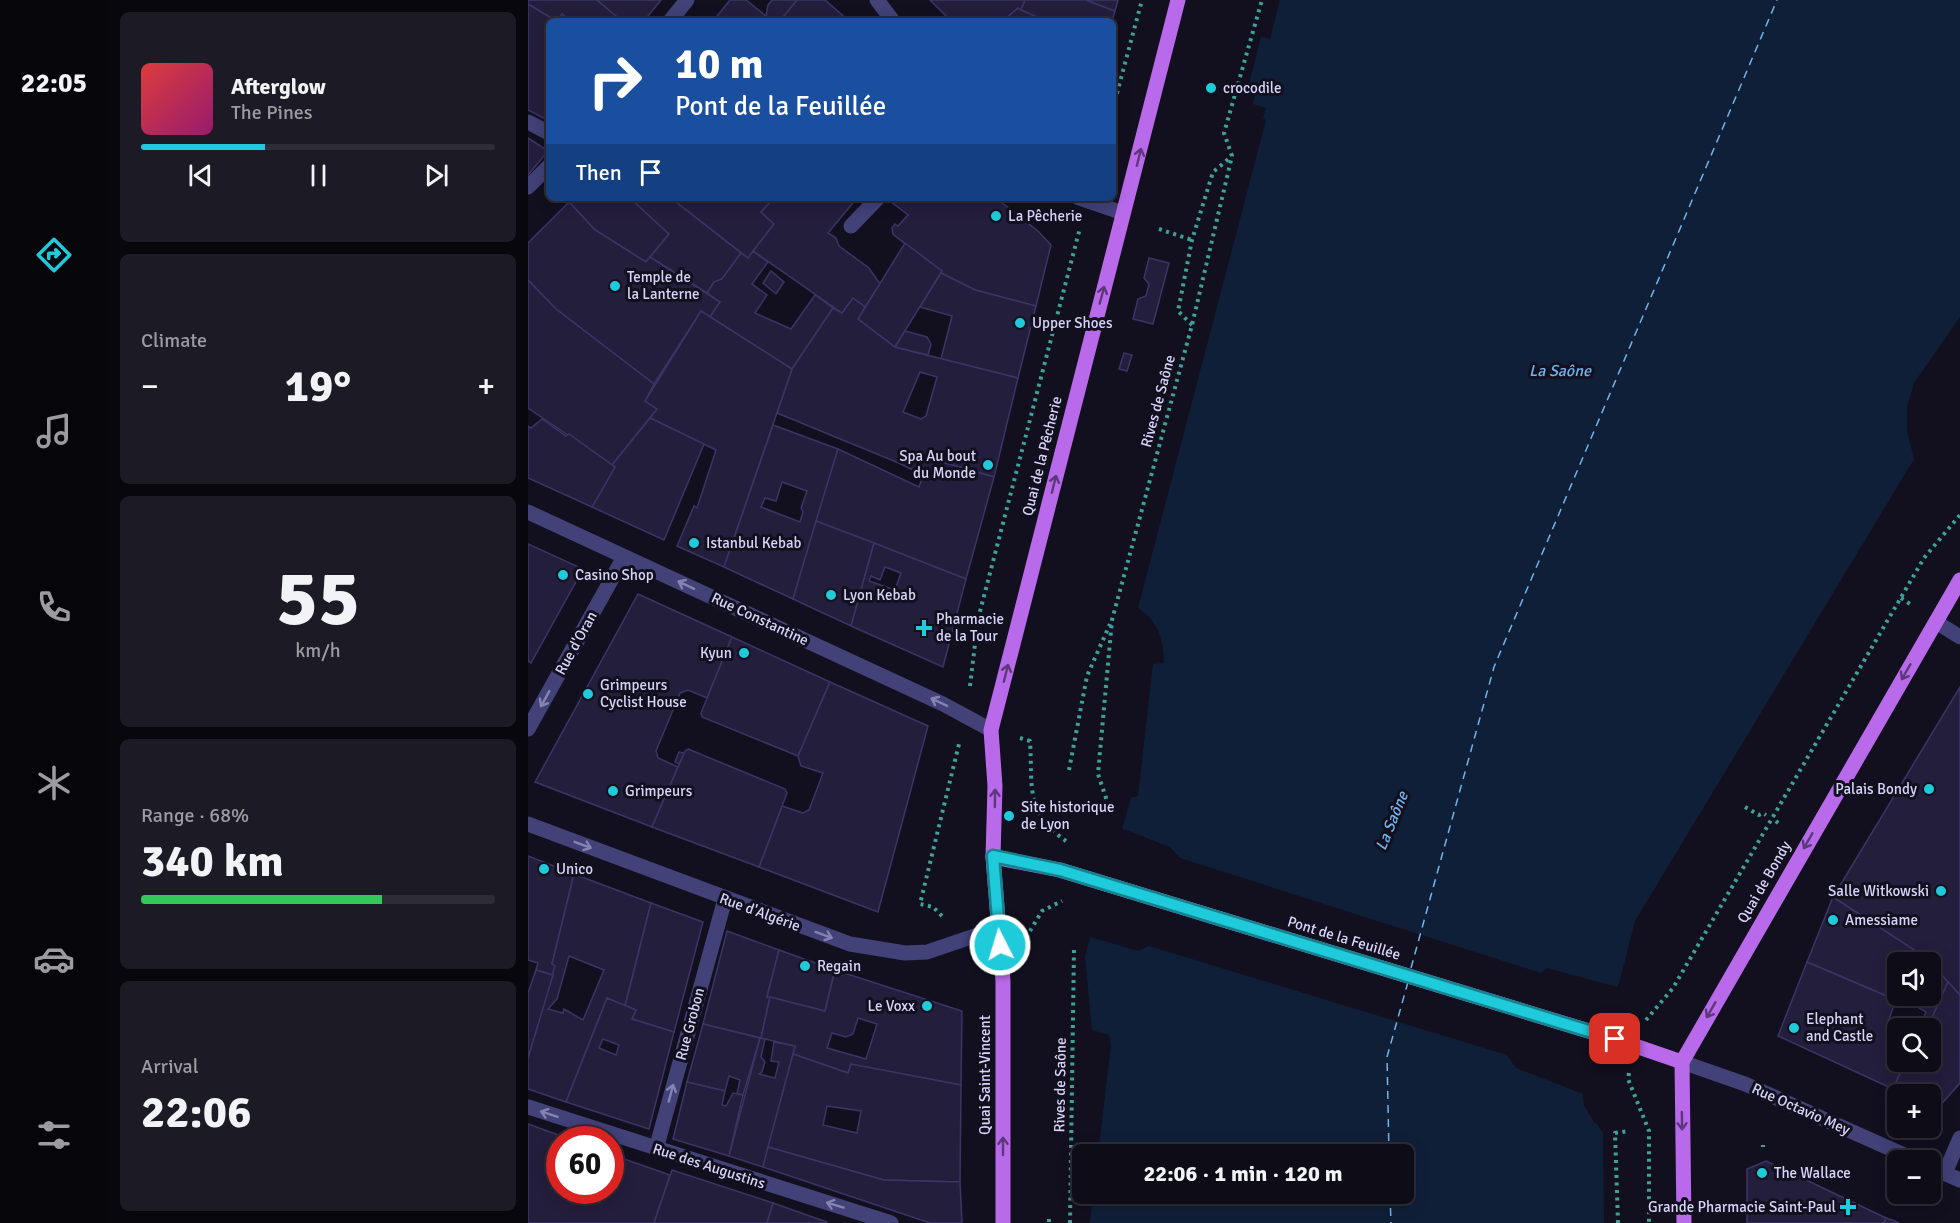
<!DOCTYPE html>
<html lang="en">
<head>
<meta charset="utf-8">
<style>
  body { margin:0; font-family:Signika,sans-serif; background:#1c1a24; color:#f1f3f6; height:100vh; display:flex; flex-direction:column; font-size:22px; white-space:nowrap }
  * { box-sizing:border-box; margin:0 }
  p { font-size:20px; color:#9b9ba1 }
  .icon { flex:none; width:33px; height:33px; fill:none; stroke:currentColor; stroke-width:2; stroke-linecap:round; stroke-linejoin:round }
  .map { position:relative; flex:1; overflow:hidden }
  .drawer { display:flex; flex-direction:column; gap:12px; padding:12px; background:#08070d; width:420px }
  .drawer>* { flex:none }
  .guide { position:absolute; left:18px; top:18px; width:570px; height:183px; border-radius:9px; box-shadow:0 3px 15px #0003,0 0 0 2px #2e2c36; background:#1a4fa0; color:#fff; overflow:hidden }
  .buttons { position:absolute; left:1359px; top:952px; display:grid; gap:12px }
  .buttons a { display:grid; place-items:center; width:54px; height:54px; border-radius:9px; background:#0e0c17; box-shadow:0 3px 15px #0003,0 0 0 2px #2e2c36; font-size:30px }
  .speed { position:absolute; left:18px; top:1126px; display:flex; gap:12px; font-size:30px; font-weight:700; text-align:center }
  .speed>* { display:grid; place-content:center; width:78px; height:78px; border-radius:50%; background:#0e0c17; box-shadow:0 3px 15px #0003,0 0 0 2px #2e2c36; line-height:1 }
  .speed .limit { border:9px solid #d22; background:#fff; color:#111 }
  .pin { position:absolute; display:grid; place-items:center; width:51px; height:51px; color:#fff; margin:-26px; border-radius:12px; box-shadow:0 3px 9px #0006 }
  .me { position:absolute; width:66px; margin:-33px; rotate:355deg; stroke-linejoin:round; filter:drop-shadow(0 0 4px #0008) }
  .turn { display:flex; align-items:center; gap:21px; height:126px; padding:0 30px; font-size:27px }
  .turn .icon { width:78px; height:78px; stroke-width:2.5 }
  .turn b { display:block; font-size:42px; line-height:51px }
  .then { display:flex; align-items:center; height:57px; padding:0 30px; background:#0003; gap:12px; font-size:22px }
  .big { font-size:45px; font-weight:700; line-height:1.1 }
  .drawer .tile { flex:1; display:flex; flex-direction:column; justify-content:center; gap:9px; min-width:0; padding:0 21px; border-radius:9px; background:#1c1a24 }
  .drawer .dial { align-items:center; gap:0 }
  .dial b { font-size:78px; line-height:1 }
  .song { display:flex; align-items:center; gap:18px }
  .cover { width:72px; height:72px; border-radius:9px; background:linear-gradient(135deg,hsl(0 70% 55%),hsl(320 70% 35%)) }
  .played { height:6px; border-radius:3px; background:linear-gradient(90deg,#1fcada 35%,#2e2c36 35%) }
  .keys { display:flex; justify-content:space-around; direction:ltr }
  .heat { display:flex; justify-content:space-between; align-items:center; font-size:33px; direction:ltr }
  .charge { height:9px; border-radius:4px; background:linear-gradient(90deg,#34c759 68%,#2e2c36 0) }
  .trip { position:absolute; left:544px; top:1144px; width:342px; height:60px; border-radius:9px; background:#0e0c17; box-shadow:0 3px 15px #0003,0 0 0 2px #2e2c36; font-weight:700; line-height:60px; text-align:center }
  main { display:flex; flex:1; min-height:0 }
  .tab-bar { display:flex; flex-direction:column; width:108px; justify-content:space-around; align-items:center; background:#060509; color:#9b9ba1 }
  .tab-bar .icon { width:42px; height:42px }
  .tab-bar .active { color:#1fcada }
  .tab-bar b { font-size:27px; color:#f1f3f6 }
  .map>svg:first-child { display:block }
  .water { fill:#101f38 }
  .pier { fill:#12101f }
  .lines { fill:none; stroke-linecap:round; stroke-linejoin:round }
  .ferry { stroke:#70b4eb; stroke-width:1.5; stroke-dasharray:8 6; stroke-linecap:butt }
  .building { fill:#241e3d; stroke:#3d3466; stroke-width:1.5; fill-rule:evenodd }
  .path { stroke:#3ea29b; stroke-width:4; stroke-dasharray:3 4.5; stroke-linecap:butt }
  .service { stroke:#424178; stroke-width:15 }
  .minor { stroke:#424178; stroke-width:15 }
  .tertiary { stroke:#424178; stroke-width:15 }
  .primary { stroke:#b86aea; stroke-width:15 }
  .oneway { stroke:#5d387a }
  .oneway2 { stroke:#8683b2 }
  .route-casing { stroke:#14838e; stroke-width:15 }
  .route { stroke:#1fcada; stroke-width:10 }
  .poi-dot { fill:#1fcada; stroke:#12101f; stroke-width:2 }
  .labels { text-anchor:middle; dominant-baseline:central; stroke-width:6; stroke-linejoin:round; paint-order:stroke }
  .poi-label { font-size:15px; fill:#d8d4f9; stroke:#12101f; text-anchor:start }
  .street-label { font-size:15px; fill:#d8d4f9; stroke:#12101f }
  .water-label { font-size:16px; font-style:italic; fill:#70b4eb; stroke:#12101f }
</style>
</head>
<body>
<main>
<nav class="tab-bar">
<b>22:05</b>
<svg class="icon active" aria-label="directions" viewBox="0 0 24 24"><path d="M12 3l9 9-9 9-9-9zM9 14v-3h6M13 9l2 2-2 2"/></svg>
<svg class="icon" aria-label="music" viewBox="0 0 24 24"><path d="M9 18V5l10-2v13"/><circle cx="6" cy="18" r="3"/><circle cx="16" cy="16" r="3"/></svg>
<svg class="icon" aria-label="phone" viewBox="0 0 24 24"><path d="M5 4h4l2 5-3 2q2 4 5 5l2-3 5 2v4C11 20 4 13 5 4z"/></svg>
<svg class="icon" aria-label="climate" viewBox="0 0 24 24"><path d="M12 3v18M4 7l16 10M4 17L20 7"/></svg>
<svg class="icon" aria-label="car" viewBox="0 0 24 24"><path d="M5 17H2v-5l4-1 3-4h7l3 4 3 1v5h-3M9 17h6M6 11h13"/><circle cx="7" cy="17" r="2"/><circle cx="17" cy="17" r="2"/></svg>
<svg class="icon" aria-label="filters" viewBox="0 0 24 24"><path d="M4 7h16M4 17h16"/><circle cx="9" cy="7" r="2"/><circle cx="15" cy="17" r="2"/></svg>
</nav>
<section class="drawer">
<div class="tile">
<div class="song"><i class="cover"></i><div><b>Afterglow</b><p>The Pines</p></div></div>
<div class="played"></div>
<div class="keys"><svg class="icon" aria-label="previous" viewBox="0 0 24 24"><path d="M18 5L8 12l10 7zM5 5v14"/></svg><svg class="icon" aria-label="pause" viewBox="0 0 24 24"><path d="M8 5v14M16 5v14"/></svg><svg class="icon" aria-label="next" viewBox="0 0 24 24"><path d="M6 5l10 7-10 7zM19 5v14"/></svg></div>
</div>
<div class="tile"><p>Climate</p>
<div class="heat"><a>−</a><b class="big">19°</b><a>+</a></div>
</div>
<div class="tile dial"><b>55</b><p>km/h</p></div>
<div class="tile"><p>Range · 68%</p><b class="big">340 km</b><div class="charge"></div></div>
<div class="tile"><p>Arrival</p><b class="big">22:06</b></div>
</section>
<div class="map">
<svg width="1432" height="1223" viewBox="0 0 1432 1223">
  <rect width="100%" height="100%" fill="#12101f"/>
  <path class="water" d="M752,0H1432V317L1386,383L1379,407V431L1386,459L1107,921L1093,976L1055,1094L1056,1105L1075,1133L1076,1223H562L565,1194H876V1155H570L583,1045L581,1035L564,1030L557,956L603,798L610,796L625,664L636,663C636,641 630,620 610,608L738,120L735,118L738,108L725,104L727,96L719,92L733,37L742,39Z"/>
  <polygon class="pier" points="593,828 642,847 652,858 1013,973 1019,968 1093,988 1058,1094 1059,1104 1068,1120 1067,1124 1056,1105 1055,1094 988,1068 979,1055 621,946 610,951 559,936"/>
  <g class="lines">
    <g class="ferry">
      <polyline points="883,968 966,667 1249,0"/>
      <polyline points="861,1155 859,1057 880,982"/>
      <polyline points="862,1194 863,1223"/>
    </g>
  </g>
  <g class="building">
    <polygon points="0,0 69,0 94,21 41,21 34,14 28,21 0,4"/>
    <polygon points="69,0 133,0 116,21 94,21"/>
    <polygon points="202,0 218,0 244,21 185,21"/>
    <polygon points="244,0 269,0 252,21 244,21 238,16 240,5"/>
    <polygon points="269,0 297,0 321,21 252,21"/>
    <polygon points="402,0 497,0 493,10 490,8 475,21 423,21"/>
    <polygon points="497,0 558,0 587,11 584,21 518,21 493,10"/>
    <polygon points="558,0 590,0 587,11"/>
    <polygon points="0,4 28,21 21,21 21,121 0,110"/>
    <polygon points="490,8 493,10 518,21 475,21"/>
    <polygon points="34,14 41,21 29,21"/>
    <polygon points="0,138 20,151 0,175"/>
    <polygon points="45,198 102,198 141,234 118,262 67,230 41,202"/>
    <polygon points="102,198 143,198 213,253 194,279 186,282 179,293 122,257 141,234"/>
    <polygon points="143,198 246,198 233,212 246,224 220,258"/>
    <polygon points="246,198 329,198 300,233 308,238 311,246 341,268 352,284 337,307 325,298 314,313 225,251 246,224 233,212"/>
    <polygon points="364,198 468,198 510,231 523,245 508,306 447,290 413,273 365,234 364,228 367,224 370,226 380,215 362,201"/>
    <polygon points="41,202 67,230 118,262 122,257 192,302 182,317 173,311 126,384 28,309 0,280 0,243"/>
    <polygon points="377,243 414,271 367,347 330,319"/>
    <polygon points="225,251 240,262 224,284 239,295 227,313 263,329 287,295 305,308 264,369 182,317 192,302 179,293 186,282 194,279 213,253 220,258"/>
    <polygon points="621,258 641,263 625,324 605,319 610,299 618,296 621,284 616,278"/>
    <polygon points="243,271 256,282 248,294 235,283"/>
    <polygon points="413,273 447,290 508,306 490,378 413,359 424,316 392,307"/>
    <polygon points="0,280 28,309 126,384 117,401 129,409 84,465 0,408"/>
    <path d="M325,298L337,307L330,319L367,347L490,378L466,477L376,451L373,464L249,413L264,369L305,308L314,313ZM392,372L409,377L398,416L393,419L375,412Z"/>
    <polygon points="173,311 264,369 196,567 149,546 166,506 169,508 188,450 122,418 129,409 117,401"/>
    <polygon points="377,331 399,337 403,344 400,355 367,347"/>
    <polygon points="596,353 604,355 599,371 591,369"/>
    <polygon points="122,418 176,444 136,540 64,507 87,467 84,465"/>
    <polygon points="14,419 38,436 41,434 87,467 64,507 0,478 0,426 3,428"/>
    <path d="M245,425L310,449L265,599L196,567ZM254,482L279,491L273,508L275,512L272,522L233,507L237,498L248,501Z"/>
    <polygon points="310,449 391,487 395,475 373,464 376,451 466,477 438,579 288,521"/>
    <polygon points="288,521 346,543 323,626 265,599"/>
    <path d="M346,543L438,579L415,667L323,626ZM357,567L373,573L367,590L341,581L343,576L352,580Z"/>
    <polygon points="0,544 55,569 3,663 0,661"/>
    <polygon points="110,594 204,637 179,698 160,690 152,693 128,751 130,758 150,767 124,827 7,782"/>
    <polygon points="204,637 302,682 270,756 174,717 173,713"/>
    <polygon points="302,682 400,726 350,912 231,867 254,806 275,813 281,810 295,773 273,766 270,756"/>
    <polygon points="1432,687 1432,995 1400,960 1305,897"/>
    <polygon points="160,749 257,789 259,793 231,867 124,827 157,751"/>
    <polygon points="151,752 156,753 151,764 147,762"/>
    <polygon points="0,856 46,874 24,964 27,966 25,975 8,970 10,963 0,960"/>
    <path d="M46,874L123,903L97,1006L79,998L38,1102L0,1089V1058L27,966L24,964ZM41,956L76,970L55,1020L36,1009L35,1013L20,1009L29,999Z"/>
    <polygon points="1305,897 1388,951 1383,963 1370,963 1368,1000 1279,962"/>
    <polygon points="123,903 175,922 146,1032 104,1019 108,1010 97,1006"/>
    <polygon points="199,931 251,950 239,997 242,997 233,1038 175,1024"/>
    <polygon points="251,950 307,970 297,1011 239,997"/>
    <polygon points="1279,962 1368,1000 1361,1019 1371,1029 1370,1062 1377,1062 1365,1089 1250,1036"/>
    <polygon points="1407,967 1420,982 1399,1029 1391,1029 1398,1012 1391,1008 1396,996 1402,996 1402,979"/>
    <polygon points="8,970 25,975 0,1058 0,993"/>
    <path d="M307,970L434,1011L433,1085L323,1064L320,1073L265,1054L267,1046L233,1038L242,997L297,1011ZM330,1018L349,1024L338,1059L299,1048L304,1033L318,1037L325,1034Z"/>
    <polygon points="1420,982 1432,995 1432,1083 1409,1109 1402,1106 1402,1095 1377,1095 1365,1089 1377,1062 1402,1062 1402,1029 1399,1029"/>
    <path d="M79,998L108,1010L104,1019L146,1032L121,1129L38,1102ZM75,1039L91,1045L88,1055L71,1048Z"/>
    <polygon points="175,1024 232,1038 215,1095 209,1094 212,1080 201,1076 197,1091 159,1082"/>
    <polygon points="232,1038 237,1039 233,1057 237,1062 234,1072 231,1074 247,1078 251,1062 243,1061 246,1042 267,1046 235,1167 201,1156"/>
    <path d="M265,1054L320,1073L323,1064L433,1085L432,1182L356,1180L240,1147ZM299,1106L333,1111L329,1133L295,1125Z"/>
    <polygon points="159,1082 197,1091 194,1105 198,1106 205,1093 215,1095 201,1156 145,1139"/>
    <polygon points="0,1124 44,1140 32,1140 32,1191 82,1191 82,1154 142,1175 126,1223 0,1223"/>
    <polygon points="240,1147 356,1180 432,1182 434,1223 402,1223 235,1167"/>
    <polygon points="1238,1161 1358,1218 1356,1223 1219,1223 1219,1169"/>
    <polygon points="144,1170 245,1203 239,1223 126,1223"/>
    <polygon points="245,1203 299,1222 299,1223 239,1223"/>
    <polygon points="1358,1218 1364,1220 1371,1223 1356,1223"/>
  </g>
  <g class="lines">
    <g class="path">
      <polyline points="585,108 614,0"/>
      <polyline points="631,229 664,240"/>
      <polyline points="664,325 650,311 664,240 685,172 703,157"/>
      <polyline points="1373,598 1385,606"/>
      <polyline points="442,686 450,619 552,228"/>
      <path d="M492,738L502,741C505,787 496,811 538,841"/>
      <polyline points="541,770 559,676 582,624"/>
      <polyline points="1217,807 1231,815 1235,813 1238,815"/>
      <polyline points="583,813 570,774 584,620 664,325 704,156 696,133 734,0"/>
      <polyline points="1248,821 1251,824"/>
      <polyline points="414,916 405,907 392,904 431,744"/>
      <polyline points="502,931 514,911 534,901"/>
      <polyline points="1118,1020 1145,988 1396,558 1432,515"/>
      <polyline points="1101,1073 1100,1079 1121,1131 1121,1223"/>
      <polyline points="1235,1147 1235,1145"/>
      <polyline points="521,1219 521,1223"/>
      <polyline points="542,1223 546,948"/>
      <polyline points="1090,1223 1087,1133 1101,1131"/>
    </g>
    <polyline class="service" points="323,226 350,198"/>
    <g class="minor">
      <polyline points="349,0 365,21"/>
      <polyline points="142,21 159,0"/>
      <polyline points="0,122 21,133"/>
      <polyline points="0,187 21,166"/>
      <polyline points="551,198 595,213"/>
      <polyline points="1408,622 1432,637"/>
      <polyline points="0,729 96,557"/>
      <polyline points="1154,1062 1217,1084 1390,1161"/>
      <polyline points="0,1107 363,1223"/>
      <polyline points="128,1149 197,899"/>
      <polyline points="1402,1167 1432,1180"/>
      <polyline points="1417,1173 1432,1138"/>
    </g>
    <g class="tertiary">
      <polyline points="0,512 415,704 463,730"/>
      <polyline points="0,824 322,944 377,953 399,952 470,928"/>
    </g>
    <g class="primary">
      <polyline points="465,857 532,870 1087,1039 1154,1062"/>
      <polyline points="475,1223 475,981 465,857 467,786 463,730 650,0"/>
      <polyline points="1156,1223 1154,1062 1432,580"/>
    </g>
  </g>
  <defs><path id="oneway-shaft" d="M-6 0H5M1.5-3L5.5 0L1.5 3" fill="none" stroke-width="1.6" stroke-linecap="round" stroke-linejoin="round" transform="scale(1.5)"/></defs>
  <g class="oneway">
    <use href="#oneway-shaft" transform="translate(611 157) rotate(-76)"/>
    <use href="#oneway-shaft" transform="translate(574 295) rotate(-75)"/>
    <use href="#oneway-shaft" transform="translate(526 484) rotate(-76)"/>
    <use href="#oneway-shaft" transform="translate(1378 672) rotate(120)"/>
    <use href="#oneway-shaft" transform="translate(478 673) rotate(-76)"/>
    <use href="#oneway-shaft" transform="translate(467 798) rotate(-89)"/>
    <use href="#oneway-shaft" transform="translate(1280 841) rotate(120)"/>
    <use href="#oneway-shaft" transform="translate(1183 1010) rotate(120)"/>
    <use href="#oneway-shaft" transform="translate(1154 1121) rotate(89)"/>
    <use href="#oneway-shaft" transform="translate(475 1146) rotate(-90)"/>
  </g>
  <g class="oneway2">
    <use href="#oneway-shaft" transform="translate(158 585) rotate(-155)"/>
    <use href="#oneway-shaft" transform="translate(17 699) rotate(119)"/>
    <use href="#oneway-shaft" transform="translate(411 702) rotate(-154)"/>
    <use href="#oneway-shaft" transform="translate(55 845) rotate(21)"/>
    <use href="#oneway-shaft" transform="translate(296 935) rotate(20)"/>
    <use href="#oneway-shaft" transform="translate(143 1093) rotate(-75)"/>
    <use href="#oneway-shaft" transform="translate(21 1114) rotate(-162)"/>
    <use href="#oneway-shaft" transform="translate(307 1205) rotate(-163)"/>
  </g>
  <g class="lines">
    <defs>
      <polyline id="route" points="472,945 465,856 532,870 1087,1039"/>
    </defs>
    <use href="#route" class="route-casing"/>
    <use href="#route" class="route"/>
  </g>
  <g class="poi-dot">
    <circle cx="683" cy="88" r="6"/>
    <circle cx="468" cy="216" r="6"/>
    <circle cx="87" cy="286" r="6"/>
    <circle cx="492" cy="323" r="6"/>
    <circle cx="460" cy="465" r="6"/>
    <circle cx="166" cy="543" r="6"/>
    <circle cx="35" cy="575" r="6"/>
    <circle cx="303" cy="595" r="6"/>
    <path d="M393 619h6v6h6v6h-6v6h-6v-6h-6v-6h6z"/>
    <circle cx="216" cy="653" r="6"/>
    <circle cx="60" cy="694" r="6"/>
    <circle cx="1401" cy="789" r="6"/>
    <circle cx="85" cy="791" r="6"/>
    <circle cx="481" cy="816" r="6"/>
    <circle cx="16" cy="869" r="6"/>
    <circle cx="1413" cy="891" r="6"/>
    <circle cx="1305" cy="920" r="6"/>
    <circle cx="277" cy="966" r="6"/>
    <circle cx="399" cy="1006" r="6"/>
    <circle cx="1266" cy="1028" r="6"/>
    <circle cx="1234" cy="1173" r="6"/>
    <path d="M1317 1198h6v6h6v6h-6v6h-6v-6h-6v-6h6z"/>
  </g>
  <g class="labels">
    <g class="poi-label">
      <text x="695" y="88">crocodile</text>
      <text x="480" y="216">La Pêcherie</text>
      <text x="99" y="277">Temple de<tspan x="99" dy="17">la Lanterne</tspan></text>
      <text x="504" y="323">Upper Shoes</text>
      <text x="448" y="456" text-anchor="end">Spa Au bout<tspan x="448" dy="17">du Monde</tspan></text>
      <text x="178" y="543">Istanbul Kebab</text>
      <text x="47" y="575">Casino Shop</text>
      <text x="315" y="595">Lyon Kebab</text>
      <text x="408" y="619">Pharmacie<tspan x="408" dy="17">de la Tour</tspan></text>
      <text x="204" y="653" text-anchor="end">Kyun</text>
      <text x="72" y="685">Grimpeurs<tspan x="72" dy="17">Cyclist House</tspan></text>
      <text x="1389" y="789" text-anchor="end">Palais Bondy</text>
      <text x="97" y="791">Grimpeurs</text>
      <text x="493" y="807">Site historique<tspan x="493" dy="17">de Lyon</tspan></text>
      <text x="28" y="869">Unico</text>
      <text x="1401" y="891" text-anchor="end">Salle Witkowski</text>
      <text x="1317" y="920">Amessiame</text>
      <text x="289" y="966">Regain</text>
      <text x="387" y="1006" text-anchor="end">Le Voxx</text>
      <text x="1278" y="1019">Elephant<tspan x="1278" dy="17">and Castle</tspan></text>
      <text x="1246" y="1173">The Wallace</text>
      <text x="1308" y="1207" text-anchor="end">Grande Pharmacie Saint-Paul</text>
    </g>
    <g class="street-label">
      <text transform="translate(630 401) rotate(-75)">Rives de Saône</text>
      <text transform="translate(514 456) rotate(-76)">Quai de la Pêcherie</text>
      <text transform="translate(232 619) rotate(25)">Rue Constantine</text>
      <text transform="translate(48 643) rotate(-61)">Rue d'Oran</text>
      <text transform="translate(1236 882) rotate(-60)">Quai de Bondy</text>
      <text transform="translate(232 912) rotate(20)">Rue d'Algérie</text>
      <text transform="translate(816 938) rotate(17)">Pont de la Feuillée</text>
      <text transform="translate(162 1024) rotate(-75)">Rue Grobon</text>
      <text transform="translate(457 1075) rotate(-90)">Quai Saint-Vincent</text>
      <text transform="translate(532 1085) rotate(-89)">Rives de Saône</text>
      <text transform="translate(1273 1109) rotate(24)">Rue Octavio Mey</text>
      <text transform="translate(181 1166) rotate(18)">Rue des Augustins</text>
    </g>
    <g class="water-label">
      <text x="1032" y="371">La Saône</text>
      <text transform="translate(864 821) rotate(-68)">La Saône</text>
    </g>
  </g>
</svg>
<div class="buttons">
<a><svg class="icon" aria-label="sound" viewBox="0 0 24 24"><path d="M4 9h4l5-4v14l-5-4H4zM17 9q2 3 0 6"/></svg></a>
<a><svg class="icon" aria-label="search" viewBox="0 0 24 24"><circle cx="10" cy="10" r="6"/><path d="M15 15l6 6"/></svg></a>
<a>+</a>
<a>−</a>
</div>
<div class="speed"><div class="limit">60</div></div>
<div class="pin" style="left:1087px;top:1039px;background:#d93025"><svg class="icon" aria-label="arrive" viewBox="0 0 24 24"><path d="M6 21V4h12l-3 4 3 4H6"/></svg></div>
<svg class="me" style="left:472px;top:945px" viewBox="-20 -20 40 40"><circle r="17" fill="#1fcada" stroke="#fff" stroke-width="3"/><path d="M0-11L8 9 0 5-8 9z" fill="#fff"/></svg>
<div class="trip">22:06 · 1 min · 120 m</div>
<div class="guide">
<div class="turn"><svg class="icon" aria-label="right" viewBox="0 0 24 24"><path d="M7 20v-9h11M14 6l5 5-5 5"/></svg><div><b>10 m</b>Pont de la Feuillée</div></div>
<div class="then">Then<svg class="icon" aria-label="arrive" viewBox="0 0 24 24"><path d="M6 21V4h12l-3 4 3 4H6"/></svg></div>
</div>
</div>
</main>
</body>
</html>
